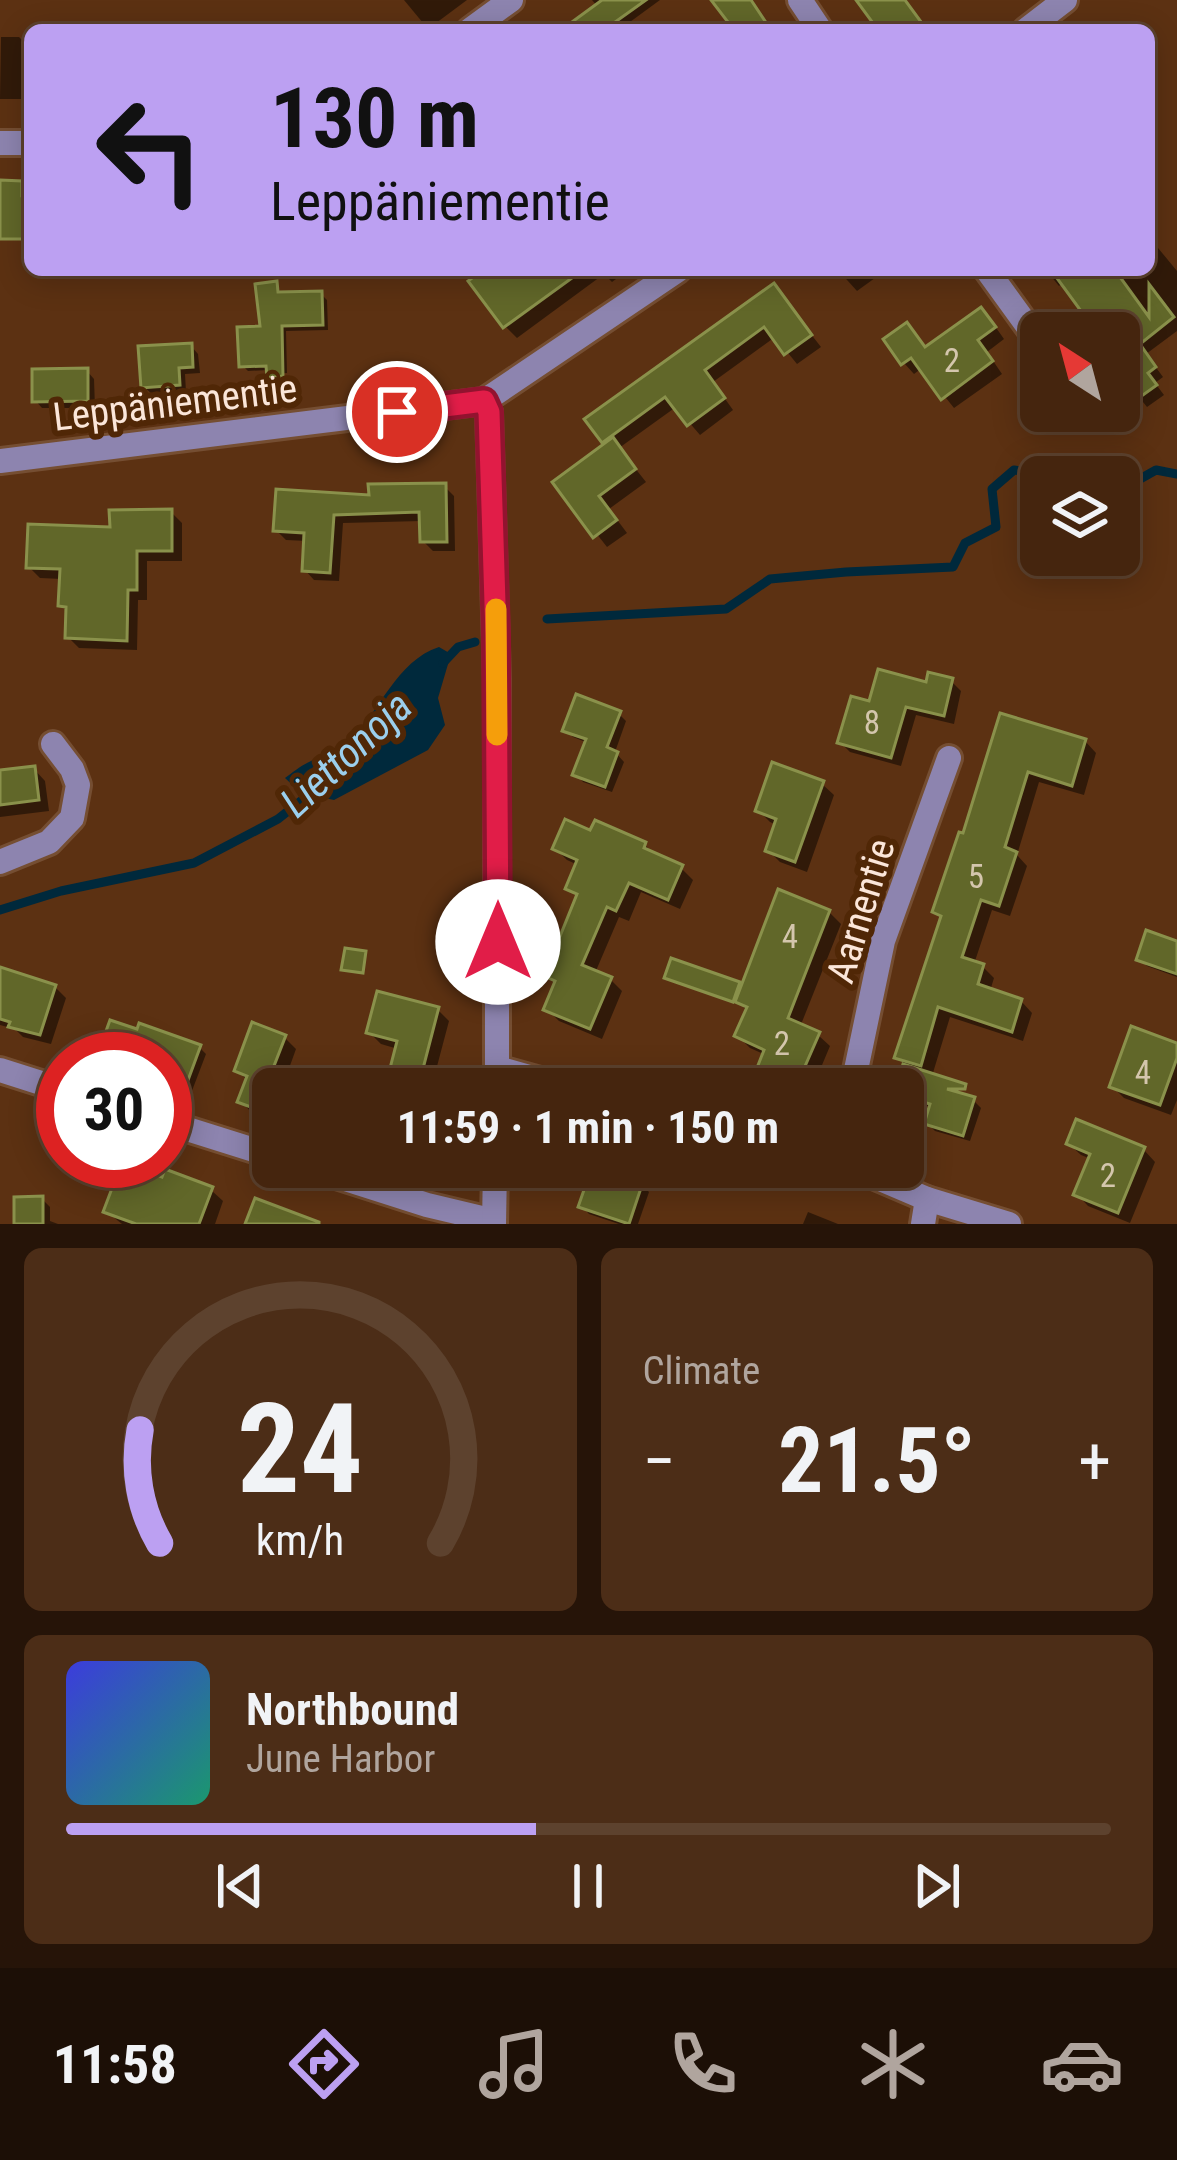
<!DOCTYPE html>
<html lang="en">
<head>
<meta charset="utf-8">
<style>
  body { margin:0; font-family:"Roboto Condensed",sans-serif; background:#4c2d17; color:#f1f3f6; height:100vh; display:flex; flex-direction:column; font-size:45px; white-space:nowrap }
  * { box-sizing:border-box; margin:0 }
  p { font-size:39px; color:#b0a59e }
  .icon { flex:none; width:66px; height:66px; fill:none; stroke:currentColor; stroke-width:2; stroke-linecap:round; stroke-linejoin:round }
  .map { position:relative; height:1224px; overflow:hidden }
  .details { display:flex; flex-direction:column; gap:24px; padding:24px; background:#261408; flex:1 }
  .details>* { flex:none }
  .top-card { position:absolute; left:24px; top:24px; width:1131px; height:252px; border-radius:18px; box-shadow:0 6px 30px #0003,0 0 0 3px #5d422e; background:#bca0f2; color:#111; overflow:hidden }
  .needle { width:78px; rotate:324deg }
  .controls { position:absolute; left:1020px; top:312px; display:grid; gap:24px }
  .controls a { display:grid; place-items:center; width:120px; height:120px; border-radius:18px; background:#45250e; box-shadow:0 6px 30px #0003,0 0 0 3px #5d422e; font-size:60px }
  .speed { position:absolute; left:36px; top:1032px; display:flex; gap:24px; font-size:60px; font-weight:700; text-align:center }
  .speed>* { display:grid; place-content:center; width:156px; height:156px; border-radius:50%; background:#45250e; box-shadow:0 6px 30px #0003,0 0 0 3px #5d422e; line-height:1 }
  .speed .limit { border:18px solid #d22; background:#fff; color:#111 }
  .pin { position:absolute; display:grid; place-items:center; width:102px; height:102px; color:#fff; margin:-51px; border:6px solid #fff; border-radius:50%; box-shadow:0 3px 12px #0007 }
  .me { position:absolute; width:132px; margin:-66px; rotate:0deg; stroke-linejoin:round; filter:drop-shadow(0 0 9px #0008) }
  .turn { display:flex; align-items:center; gap:42px; height:252px; padding:0 48px; font-size:54px }
  .turn .icon { width:156px; height:156px; stroke-width:2.5 }
  .turn b { display:block; font-size:84px; line-height:102px }
  .big { font-size:90px; font-weight:700; line-height:1.1 }
  .details .widget { flex:1; display:flex; flex-direction:column; justify-content:center; gap:18px; min-width:0; padding:0 42px; border-radius:18px; background:#4c2d17 }
  .details .dial { align-items:center; gap:0 }
  .dial svg { height:312px; overflow:visible; fill:none; stroke:#5d422e; stroke-width:7; stroke-linecap:round; text-anchor:middle }
  .dial text { fill:#f1f3f6; stroke:none }
  .song { display:flex; align-items:center; gap:36px }
  .cover { width:144px; height:144px; border-radius:18px; background:linear-gradient(135deg,hsl(240 70% 55%),hsl(160 70% 35%)) }
  .played { height:12px; border-radius:6px; background:linear-gradient(90deg,#bca0f2 45%,#5d422e 45%) }
  .keys { display:flex; justify-content:space-around; direction:ltr }
  .heat { display:flex; justify-content:space-between; align-items:center; font-size:66px; direction:ltr }
  .details .tiles { flex:1; display:grid; gap:24px; grid-template-columns:1fr 1fr }
  .widget:last-child { grid-column:span 2 }
  .trip { position:absolute; left:252px; top:1068px; width:672px; height:120px; border-radius:18px; background:#45250e; box-shadow:0 6px 30px #0003,0 0 0 3px #5d422e; font-weight:700; line-height:120px; text-align:center }
  .dock { display:flex; height:192px; justify-content:space-around; align-items:center; background:#1c0f06; color:#b0a59e }
  .dock .icon { width:84px; height:84px }
  .dock .current { color:#bca0f2 }
  .dock b { font-size:54px; color:#f1f3f6 }
  .map>svg:first-child { display:block }
  .water { fill:#00293c }
  .shadow { fill:#0007 }
  .lines { fill:none; stroke-linecap:round; stroke-linejoin:round }
  .stream { stroke:#00293c; stroke-width:9 }
  .building { fill:#616729; stroke:#8a914b; stroke-width:3 }
  .minor-casing { stroke:#754e32; stroke-width:30 }
  .minor { stroke:#8d84af; stroke-width:24 }
  .route-casing { stroke:#92132f; stroke-width:30 }
  .route { stroke:#e11d48; stroke-width:21 }
  .slow { stroke:#f59e0b; stroke-width:21 }
  .labels { text-anchor:middle; dominant-baseline:central; stroke-width:12; stroke-linejoin:round; paint-order:stroke }
  .number-label { font-size:33px; fill:#d4c6ad }
  .street-label { font-size:39px; fill:#fbe6d9; stroke:#502706 }
  .water-label { font-size:42px; font-style:italic; fill:#9bcfed; stroke:#502706 }
</style>
</head>
<body>
<div class="map">
<svg width="1177" height="1224" viewBox="0 0 1177 1224">
  <rect width="100%" height="100%" fill="#5c3112"/>
  <path class="water" d="M439,647L451,654L438,698L445,725L428,750L334,800L301,793L285,778C292,773 300,766 309,762C323,755 335,755 349,741C380,712 396,661 439,647Z"/>
  <g class="shadow">
    <polygon points="404,0 467,0 428,29"/>
    <polygon points="592,0 660,0 619,30 566,30 598,7"/>
    <polygon points="1,37 19,37 26,44 26,68 30,68 30,99 0,99"/>
    <polygon points="1149,237 1177,271 1177,331 1146,354 1163,377 1155,383 1164,395 1147,407 1119,372 1119,333 1101,333 1064,282 1059,286 1046,270 1149,270"/>
    <polygon points="488,270 628,270 612,282 604,274 517,338 505,326"/>
    <polygon points="838,270 886,270 857,291"/>
    <polygon points="276,284 282,295 321,294 327,300 328,330 286,331 287,373 271,374 269,370 248,371 242,365 264,329"/>
    <polygon points="774,287 821,347 797,364 775,337 713,382 733,410 700,435 676,407 619,448 646,482 609,509 627,533 607,547 556,482 608,445 604,441"/>
    <polygon points="992,322 1004,339 987,352 1002,374 954,408 922,368 914,374 904,363 907,325 927,350"/>
    <polygon points="191,346 198,354 200,373 185,374 186,392 152,394 144,387"/>
    <polygon points="87,371 94,379 95,408 42,408 35,400"/>
    <polygon points="444,486 454,496 455,551 433,551 423,541 422,521 343,523 339,581 314,580 305,570 307,541 286,540 276,530 372,499"/>
    <polygon points="171,512 182,523 182,561 147,561 147,600 138,600 137,650 79,648 68,637 69,613 61,605 62,579 40,578 29,567 113,530"/>
    <polygon points="951,681 961,691 954,724 916,715 901,766 850,752 840,742 871,705"/>
    <polygon points="619,714 626,721 615,752 624,762 612,792 583,782 576,774 588,743 573,737 566,730"/>
    <polygon points="1002,716 1085,741 1096,753 1084,795 1039,782 1017,855 1027,866 1010,916 992,910 974,964 983,967 994,978 990,991 1021,1001 1032,1013 1023,1041 950,1017 932,1076 943,1091 973,1100 981,1108 970,1141 935,1131 927,1123 932,1108 903,1097 903,1089 899,1089 906,1066 897,1057 943,920 935,912 965,837"/>
    <polygon points="34,769 45,781 49,811 0,817 0,773"/>
    <polygon points="822,784 834,795 807,872 780,862 768,850 777,825 770,822 758,810"/>
    <polygon points="592,834 645,845 657,857 681,868 693,880 680,909 641,892 629,921 619,917 595,973 610,979 622,991 602,1039 559,1021 547,1009 557,985 547,975 579,898 568,888 578,865 567,860 555,848"/>
    <polygon points="829,912 841,924 800,1027 818,1035 830,1046 812,1089 782,1089 770,1084 758,1072 766,1055 750,1048 738,1036 748,1012 737,1000 736,1003 668,977 738,985 743,989"/>
    <polygon points="1177,944 1177,977 1147,966 1139,959"/>
    <polygon points="0,970 55,987 66,998 51,1044 23,1037 15,1029 0,1025"/>
    <polygon points="437,1009 449,1021 431,1089 400,1089 390,1079 398,1049 381,1044 369,1032"/>
    <polygon points="284,1037 296,1049 287,1074 314,1089 273,1089 273,1120 252,1113 241,1101 248,1081 237,1070"/>
    <polygon points="1177,1046 1177,1100 1171,1115 1124,1098 1112,1086"/>
    <polygon points="199,1047 206,1054 190,1096 165,1086 165,1059 101,1059"/>
    <polygon points="1069,1144 1144,1150 1155,1162 1130,1223 1088,1206 1077,1194 1091,1159 1081,1155"/>
    <polygon points="595,1167 634,1167 629,1181 642,1185 649,1192 638,1224 619,1224 589,1214 582,1206"/>
    <polygon points="164,1180 211,1190 223,1201 215,1224 122,1224 106,1211"/>
    <polygon points="42,1199 50,1207 50,1221 58,1224 17,1224"/>
    <polygon points="808,1212 838,1224 803,1224"/>
  </g>
  <g class="lines">
    <g class="stream">
      <polyline points="1119,480 1124,488 1156,470 1177,474"/>
      <polyline points="547,619 726,609 770,579 846,572 953,567 965,543 996,527 992,489 1014,470 1048,474 1075,463 1109,466 1117,477"/>
      <polyline points="443,663 458,647 475,642"/>
      <polyline points="0,910 61,891 194,863 278,819 316,789"/>
    </g>
  </g>
  <g class="building">
    <polygon points="602,0 646,0 604,30 561,30"/>
    <polygon points="711,0 751,0 771,30 734,30"/>
    <polygon points="856,0 905,0 927,30 878,30"/>
    <polygon points="0,180 22,181 22,196 30,197 30,239 0,239"/>
    <polygon points="483,270 583,270 503,328 468,281"/>
    <polygon points="1051,270 1115,270 1149,317 1149,284 1174,317 1140,344 1156,367 1148,373 1157,385 1136,400 1119,378 1119,333 1097,333"/>
    <polygon points="277,281 278,292 322,291 323,325 282,326 283,376 267,378 266,366 239,367 237,327 260,326 255,284"/>
    <polygon points="774,283 812,335 784,355 764,327 705,370 725,398 687,426 665,397 602,443 584,419"/>
    <polygon points="981,307 996,327 978,340 993,361 941,400 911,358 901,365 883,339 907,322 925,347"/>
    <polygon points="192,343 193,367 179,368 180,385 141,388 138,346"/>
    <polygon points="88,368 88,401 32,402 32,369"/>
    <polygon points="613,437 636,469 599,496 617,520 593,538 552,482"/>
    <polygon points="446,483 447,542 420,542 419,512 334,515 330,573 302,571 304,533 273,531 276,489 369,495 368,484"/>
    <polygon points="172,509 172,551 137,551 137,590 128,590 127,641 65,638 66,607 58,606 60,569 26,568 28,524 110,527 109,510"/>
    <polygon points="878,669 926,682 928,672 953,678 944,716 906,707 891,758 837,743 851,696 869,701"/>
    <polygon points="576,694 621,711 607,747 618,752 605,787 572,775 586,739 562,731"/>
    <polygon points="1000,713 1086,739 1072,786 1028,772 1005,847 1017,852 999,906 981,900 962,957 984,964 978,984 1022,999 1012,1032 938,1007 921,1066 894,1058 941,916 932,912 959,832 963,833"/>
    <polygon points="772,762 824,781 795,862 765,851 776,819 755,811"/>
    <polygon points="35,766 39,800 0,805 0,770"/>
    <polygon points="565,819 590,830 595,820 646,842 644,848 683,865 668,900 629,883 616,911 607,907 582,965 612,977 590,1029 543,1010 555,981 544,976 577,894 565,889 577,860 552,849"/>
    <polygon points="778,889 830,910 788,1018 820,1032 795,1089 755,1073 764,1050 734,1036 747,1007 735,1002"/>
    <polygon points="1146,930 1177,941 1177,974 1136,960"/>
    <polygon points="345,948 366,951 363,973 341,970"/>
    <polygon points="671,958 740,982 733,1002 664,978"/>
    <polygon points="0,967 56,985 40,1035 8,1027 10,1022 0,1019"/>
    <polygon points="377,991 439,1007 418,1088 387,1080 397,1041 366,1033"/>
    <polygon points="110,1020 137,1029 139,1023 201,1045 184,1091 165,1084 165,1059 96,1059"/>
    <polygon points="252,1022 286,1035 274,1066 329,1087 329,1089 273,1089 273,1115 237,1102 247,1076 234,1071"/>
    <polygon points="1131,1026 1177,1043 1177,1058 1160,1105 1109,1087"/>
    <polygon points="903,1064 966,1084 965,1089 947,1089 975,1097 963,1136 924,1124 930,1104 903,1096 903,1089 896,1089"/>
    <polygon points="1076,1119 1145,1147 1118,1213 1073,1195 1090,1154 1066,1144"/>
    <polygon points="122,1162 162,1177 165,1169 213,1187 199,1224 136,1224 103,1212"/>
    <polygon points="592,1167 625,1167 622,1175 643,1182 629,1224 578,1207"/>
    <polygon points="43,1196 43,1224 14,1224 14,1197"/>
    <polygon points="255,1198 319,1222 319,1224 245,1224"/>
  </g>
  <g class="lines">
    <defs>
      <g id="minor">
        <polyline points="800,0 820,30"/>
        <polyline points="470,30 511,0"/>
        <polyline points="1026,30 1065,0"/>
        <polyline points="0,143 30,143"/>
        <polyline points="987,270 1034,335"/>
        <polyline points="484,401 489,412 497,679 497,1089"/>
        <polyline points="0,461 484,401 678,270"/>
        <polyline points="0,862 49,842 72,818 78,785 72,769 53,744"/>
        <polyline points="497,1068 572,1089"/>
        <polyline points="0,1070 63,1090"/>
        <polyline points="852,1089 883,941 949,758"/>
        <polyline points="165,1122 273,1156"/>
        <polyline points="308,1167 427,1205 494,1221"/>
        <polyline points="852,1167 927,1199 1009,1224"/>
        <polyline points="494,1224 495,1167"/>
        <polyline points="923,1224 927,1199"/>
      </g>
    </defs>
    <use href="#minor" class="minor-casing"/>
    <use href="#minor" class="minor"/>
  </g>
  <g class="lines">
    <defs>
      <polyline id="route" points="397,412 484,401 489,412 496,635 498,942"/>
    </defs>
    <use href="#route" class="route-casing"/>
    <use href="#route" class="route"/>
    <polyline class="slow" points="496,609 497,735"/>
  </g>
  <g class="labels">
    <g class="number-label">
      <text x="952" y="360">2</text>
      <text x="872" y="722">8</text>
      <text x="976" y="876">5</text>
      <text x="790" y="936">4</text>
      <text x="782" y="1043">2</text>
      <text x="1143" y="1072">4</text>
      <text x="1108" y="1175">2</text>
    </g>
    <g class="street-label">
      <text transform="translate(175 403) rotate(-7)">Leppäniementie</text>
      <text transform="translate(861 911) rotate(-73)">Aarnentie</text>
    </g>
    <g class="water-label">
      <text transform="translate(346 754) rotate(-43)">Liettonoja</text>
    </g>
  </g>
</svg>
<div class="controls">
<a><svg class="needle" viewBox="-14 -14 28 28"><path d="M0-13l5 13h-10z" fill="#e53935"/><path d="M0 13l5-13h-10z" fill="#b0a59e"/></svg></a>
<a><svg class="icon" aria-label="layers" viewBox="0 0 24 24"><path d="M12 4l9 5-9 5-9-5zM3 14l9 5 9-5"/></svg></a>
</div>
<div class="speed"><div class="limit">30</div></div>
<div class="pin" style="left:397px;top:412px;background:#d93025"><svg class="icon" aria-label="arrive" viewBox="0 0 24 24"><path d="M6 21V4h12l-3 4 3 4H6"/></svg></div>
<svg class="me" style="left:498px;top:942px" viewBox="-20 -20 40 40"><circle r="19" fill="#fff"/><path d="M0-13L10 11 0 6-10 11z" fill="#e11d48"/></svg>
<div class="trip">11:59 · 1 min · 150 m</div>
<div class="top-card">
<div class="turn"><svg class="icon" aria-label="left" viewBox="0 0 24 24"><path d="M17 20v-9H6M10 6l-5 5 5 5"/></svg><div><b>130 m</b>Leppäniementie</div></div>
</div>
</div>
<section class="details">
<div class="tiles">
<div class="widget dial"><svg viewBox="0 0 100 80">
<path d="M14 69A42 42 0 1 1 86 69"/>
<path d="M14 69A42 42 0 0 1 9 40" stroke="#bca0f2"/>
<text x="50" y="56" font-size="32" font-weight="700">24</text>
<text x="50" y="72" font-size="11">km/h</text>
</svg></div>
<div class="widget"><p>Climate</p>
<div class="heat"><a>−</a><b class="big">21.5°</b><a>+</a></div>
</div>
<div class="widget">
<div class="song"><i class="cover"></i><div><b>Northbound</b><p>June Harbor</p></div></div>
<div class="played"></div>
<div class="keys"><svg class="icon" aria-label="previous" viewBox="0 0 24 24"><path d="M18 5L8 12l10 7zM5 5v14"/></svg><svg class="icon" aria-label="pause" viewBox="0 0 24 24"><path d="M8 5v14M16 5v14"/></svg><svg class="icon" aria-label="next" viewBox="0 0 24 24"><path d="M6 5l10 7-10 7zM19 5v14"/></svg></div>
</div>
</div>
</section>
<nav class="dock">
<b>11:58</b>
<svg class="icon current" aria-label="directions" viewBox="0 0 24 24"><path d="M12 3l9 9-9 9-9-9zM9 14v-3h6M13 9l2 2-2 2"/></svg>
<svg class="icon" aria-label="music" viewBox="0 0 24 24"><path d="M9 18V5l10-2v13"/><circle cx="6" cy="18" r="3"/><circle cx="16" cy="16" r="3"/></svg>
<svg class="icon" aria-label="phone" viewBox="0 0 24 24"><path d="M5 4h4l2 5-3 2q2 4 5 5l2-3 5 2v4C11 20 4 13 5 4z"/></svg>
<svg class="icon" aria-label="climate" viewBox="0 0 24 24"><path d="M12 3v18M4 7l16 10M4 17L20 7"/></svg>
<svg class="icon" aria-label="car" viewBox="0 0 24 24"><path d="M5 17H2v-5l4-1 3-4h7l3 4 3 1v5h-3M9 17h6M6 11h13"/><circle cx="7" cy="17" r="2"/><circle cx="17" cy="17" r="2"/></svg>
</nav>
</body>
</html>
